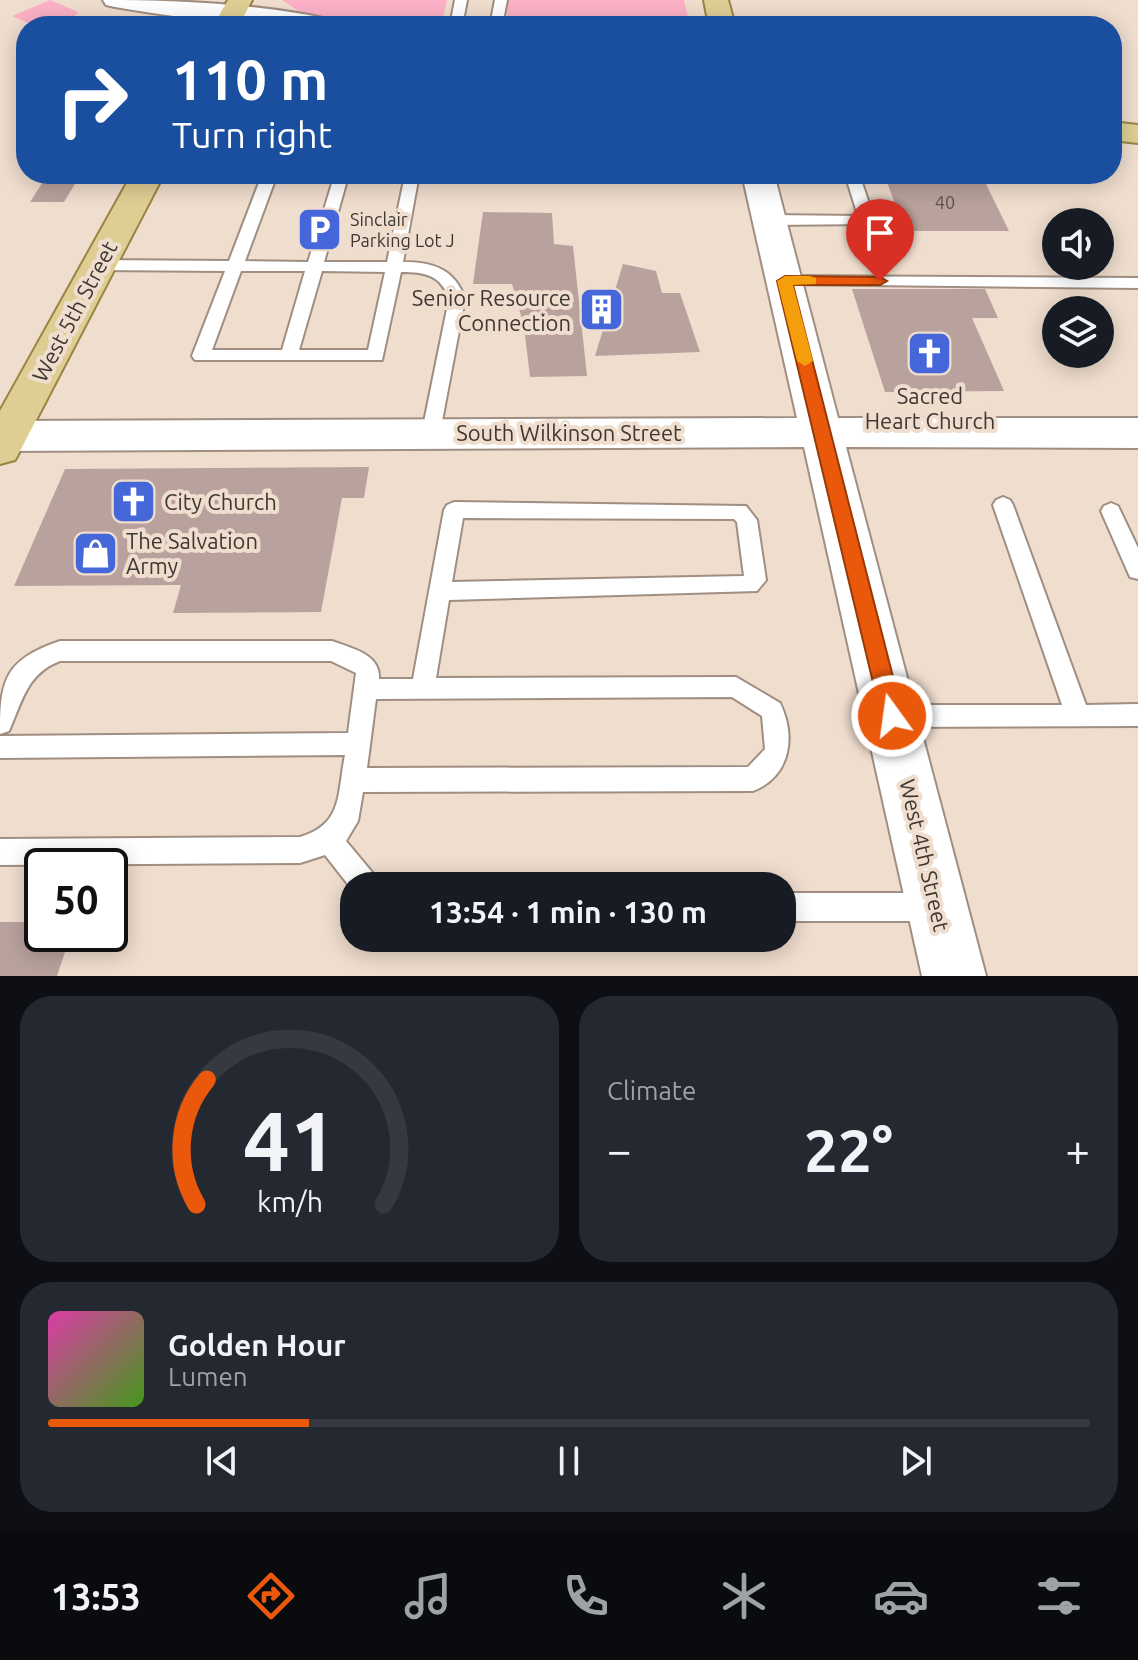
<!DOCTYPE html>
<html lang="en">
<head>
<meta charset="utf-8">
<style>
  body { margin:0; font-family:Ubuntu,sans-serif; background:#242831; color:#f1f3f6; height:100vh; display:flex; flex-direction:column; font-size:30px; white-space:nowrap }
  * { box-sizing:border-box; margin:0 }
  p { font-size:26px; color:#9ea1a6 }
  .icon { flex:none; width:44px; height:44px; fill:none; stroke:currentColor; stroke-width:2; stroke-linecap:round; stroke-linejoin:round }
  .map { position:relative; height:976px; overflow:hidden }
  .drawer { display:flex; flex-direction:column; gap:20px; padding:20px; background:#0d0f14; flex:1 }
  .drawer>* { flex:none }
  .banner { position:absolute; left:16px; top:16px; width:1106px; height:168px; border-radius:32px; box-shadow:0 4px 20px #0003; background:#1a4fa0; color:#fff; overflow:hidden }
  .tools { position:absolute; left:1042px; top:208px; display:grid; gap:16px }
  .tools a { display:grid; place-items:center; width:72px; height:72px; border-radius:50%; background:#171b24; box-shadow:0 4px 20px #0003; font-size:40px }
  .speed { position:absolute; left:24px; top:848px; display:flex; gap:16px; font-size:40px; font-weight:700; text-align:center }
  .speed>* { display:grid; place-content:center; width:104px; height:104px; border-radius:50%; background:#171b24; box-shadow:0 4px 20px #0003; line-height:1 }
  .speed .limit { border:4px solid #111; border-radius:12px; background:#fff; color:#111 }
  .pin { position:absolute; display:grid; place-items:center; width:68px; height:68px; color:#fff; margin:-82px -34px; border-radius:50% 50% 50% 0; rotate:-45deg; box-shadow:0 0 8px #0007 }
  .pin .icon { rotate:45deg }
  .me { position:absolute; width:88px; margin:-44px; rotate:346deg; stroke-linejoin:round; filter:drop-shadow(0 0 6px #0008) }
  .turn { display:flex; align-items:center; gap:28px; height:168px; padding:0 24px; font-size:36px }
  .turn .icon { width:104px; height:104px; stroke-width:2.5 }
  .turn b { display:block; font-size:56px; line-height:68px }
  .big { font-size:60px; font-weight:600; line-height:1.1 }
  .drawer .card { flex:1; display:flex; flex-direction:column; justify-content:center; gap:12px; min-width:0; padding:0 28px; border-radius:32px; background:#242831 }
  .drawer .dial { align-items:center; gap:0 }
  .dial svg { height:208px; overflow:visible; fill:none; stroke:#363941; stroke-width:7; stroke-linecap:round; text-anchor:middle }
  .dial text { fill:#f1f3f6; stroke:none }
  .song { display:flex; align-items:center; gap:24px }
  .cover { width:96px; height:96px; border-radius:12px; background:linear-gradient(135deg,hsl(320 70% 55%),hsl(100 70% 35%)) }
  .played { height:8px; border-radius:4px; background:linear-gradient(90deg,#ea580c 25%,#363941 25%) }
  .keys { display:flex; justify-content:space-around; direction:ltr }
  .heat { display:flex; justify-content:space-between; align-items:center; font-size:44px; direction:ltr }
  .drawer .tiles { flex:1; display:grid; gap:20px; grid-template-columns:1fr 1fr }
  .card:last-child { grid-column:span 2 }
  .trip { position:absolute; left:340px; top:872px; width:456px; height:80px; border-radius:32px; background:#171b24; box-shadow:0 4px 20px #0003; font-weight:600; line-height:80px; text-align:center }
  .menu { display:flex; height:128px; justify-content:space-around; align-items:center; background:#090b0e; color:#9ea1a6 }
  .menu .icon { width:56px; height:56px }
  .menu .on { color:#ea580c }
  .menu b { font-size:36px; color:#f1f3f6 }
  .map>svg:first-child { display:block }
  .green { fill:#fcb1c7 }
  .building { fill:#b9a29d }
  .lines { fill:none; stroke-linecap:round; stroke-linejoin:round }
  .lane-casing { stroke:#9f8e81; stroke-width:4 }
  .secondary-casing { stroke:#9f8e81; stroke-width:4 }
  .primary-casing { stroke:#998444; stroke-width:4 }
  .lane { fill:#fff; fill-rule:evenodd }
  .secondary { fill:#fff; fill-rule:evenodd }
  .primary { fill:#dfce94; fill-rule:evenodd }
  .route { fill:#ea580c; stroke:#983908; stroke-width:2 }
  .slow { fill:#f59e0b }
  .labels { text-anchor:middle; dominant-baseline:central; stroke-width:8; stroke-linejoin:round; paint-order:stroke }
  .number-label { font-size:18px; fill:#5e524d }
  .far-poi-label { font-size:18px; fill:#3f3832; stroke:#efddce; text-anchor:start }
  .poi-label { font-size:22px; fill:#3f3832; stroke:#efddce; text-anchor:start }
  .street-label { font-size:22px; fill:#3f3832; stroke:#efddce }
</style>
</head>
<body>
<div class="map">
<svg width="1138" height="976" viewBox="0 0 1138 976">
  <rect width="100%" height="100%" fill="#efddce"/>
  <g class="green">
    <polygon points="50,0 78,12 68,26 34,26 12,16"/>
    <polygon points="282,0 447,0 441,26 396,26 303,14"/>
    <polygon points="508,0 684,0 690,26 506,26"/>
  </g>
  <g class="building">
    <polygon points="48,174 81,174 64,202 30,202"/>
    <polygon points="884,174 981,174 1009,231 905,231"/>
    <polygon points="483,212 552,213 554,244 573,246 587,376 530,377 524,326 512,284 473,284"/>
    <polygon points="623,264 656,271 662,293 680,293 700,352 595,356"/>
    <polygon points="852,289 985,289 998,318 972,318 1004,391 885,392"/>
    <polygon points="369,467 364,498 342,498 321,612 173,613 181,585 14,586 65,469"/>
    <polygon points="0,922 42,922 42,934 71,934 57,976 0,976"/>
  </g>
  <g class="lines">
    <defs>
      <g id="lane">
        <polygon points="455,0 467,0 462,26 450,26"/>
        <polygon points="495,0 507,0 502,26 490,26"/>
        <path d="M140,174H449L441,180H418L403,262C433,262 455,269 465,299L439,437L432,439L422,432L449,299C441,275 425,272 401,272L382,360H195L192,356L225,271L98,270L90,265L98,260L229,261L260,180L147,179ZM275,180H333L308,262L245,261ZM347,180H404L387,262H324ZM241,271H305L282,350H212ZM322,271L385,272L368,350H299Z"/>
        <polygon points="845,174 859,174 875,221 872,224 770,225 762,220 770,215 858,216"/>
        <polygon points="785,276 1138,278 1138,288 779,284 777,281"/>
        <polygon points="1003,497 1010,500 1013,505 1086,705 1138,704 1138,726 892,727 883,723 880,716 883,709 892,705 1062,705 993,505 996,500"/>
        <path d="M454,502L746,506L757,520L766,580L757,591L449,600L436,678L736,677L780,703C796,736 791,776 753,791L363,792L358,821L346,841L376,877L380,886H354V892L325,855L300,863L0,865V839L300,837C343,824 337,795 345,755L0,758V736L348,733L356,673L331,661H60C27,673 22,702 9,731L0,734C0,679 5,660 60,641H332C351,648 381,654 379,679H413L444,510L447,505ZM463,518L734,519L737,522L744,576L452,582ZM732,697L762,716L765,749L748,767L367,768L376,699Z"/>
        <polygon points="1111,503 1118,506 1138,548 1138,579 1130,577 1101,511 1104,506"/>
        <polygon points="782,893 934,893 944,897 948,907 944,917 934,921 782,921"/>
      </g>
      <g id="secondary">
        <path d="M103,0C172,0 265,4 332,20L336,26C261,26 189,20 115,7L106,5Z"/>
        <polygon points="742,174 774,174 838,418 1138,418 1138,448 846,447 986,976 922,976 804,447 0,451 0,421 797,418"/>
      </g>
      <g id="primary">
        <polygon points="228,0 252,0 239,26 213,26"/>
        <polygon points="704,0 728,0 735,26 709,26"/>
        <polygon points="1112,122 1138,125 1138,143 1112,140"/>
        <polygon points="132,174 164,174 21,449 15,460 0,464 0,411"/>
      </g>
    </defs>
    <use href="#lane" class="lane-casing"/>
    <use href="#secondary" class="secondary-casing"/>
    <use href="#primary" class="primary-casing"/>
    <use href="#lane" class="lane"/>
    <use href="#secondary" class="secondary"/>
    <use href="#primary" class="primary"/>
  </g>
  <polygon class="route" points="785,276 880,277 887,281 880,285 793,285 903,716 900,723 892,725 884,723 881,716 777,281"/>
  <polygon class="slow" points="810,276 816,278 816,284 793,285 813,361 805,366 797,361 777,281 785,276"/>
  <defs>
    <symbol id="parking-square" viewBox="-11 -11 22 22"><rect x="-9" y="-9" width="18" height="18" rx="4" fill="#4667da" stroke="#efddce"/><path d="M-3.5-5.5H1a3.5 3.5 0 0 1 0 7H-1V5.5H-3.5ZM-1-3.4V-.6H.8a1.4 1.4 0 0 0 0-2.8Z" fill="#fff"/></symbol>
    <symbol id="building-square" viewBox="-11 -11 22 22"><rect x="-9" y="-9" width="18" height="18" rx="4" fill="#4667da" stroke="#efddce"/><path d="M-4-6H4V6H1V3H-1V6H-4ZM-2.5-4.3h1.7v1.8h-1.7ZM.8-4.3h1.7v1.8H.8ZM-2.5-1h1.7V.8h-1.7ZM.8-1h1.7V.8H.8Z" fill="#fff"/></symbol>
    <symbol id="church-square" viewBox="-11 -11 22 22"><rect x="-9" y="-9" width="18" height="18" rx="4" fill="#4667da" stroke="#efddce"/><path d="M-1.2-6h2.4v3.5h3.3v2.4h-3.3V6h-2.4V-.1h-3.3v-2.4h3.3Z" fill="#fff"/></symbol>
    <symbol id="shop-square" viewBox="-11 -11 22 22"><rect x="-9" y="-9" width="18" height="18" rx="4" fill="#4667da" stroke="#efddce"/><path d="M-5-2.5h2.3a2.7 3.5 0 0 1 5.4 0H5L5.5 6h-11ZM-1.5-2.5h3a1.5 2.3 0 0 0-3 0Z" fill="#fff"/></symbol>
  </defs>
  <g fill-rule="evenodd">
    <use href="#parking-square" x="294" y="204" width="51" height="51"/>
    <use href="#building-square" x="576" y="284" width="51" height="51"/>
    <use href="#church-square" x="904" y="328" width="51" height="51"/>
    <use href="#church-square" x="108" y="476" width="51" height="51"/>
    <use href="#shop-square" x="70" y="528" width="51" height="51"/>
  </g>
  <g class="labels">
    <g class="number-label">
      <text x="945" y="202">40</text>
    </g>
    <g class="far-poi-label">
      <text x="350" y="219">Sinclair<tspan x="350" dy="21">Parking Lot J</tspan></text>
    </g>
    <g class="poi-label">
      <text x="571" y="297" text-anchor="end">Senior Resource<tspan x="571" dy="25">Connection</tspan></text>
      <text x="930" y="395" text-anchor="middle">Sacred<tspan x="930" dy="25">Heart Church</tspan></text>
      <text x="164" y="501">City Church</text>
      <text x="126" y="540">The Salvation<tspan x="126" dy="25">Army</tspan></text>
    </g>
    <g class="street-label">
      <text transform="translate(74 311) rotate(-62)">West 5th Street</text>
      <text x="569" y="432">South Wilkinson Street</text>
      <text transform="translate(925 855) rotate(77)">West 4th Street</text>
    </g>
  </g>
</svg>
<div class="tools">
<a><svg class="icon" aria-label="sound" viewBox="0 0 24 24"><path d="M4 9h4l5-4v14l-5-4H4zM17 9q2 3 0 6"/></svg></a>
<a><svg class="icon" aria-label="layers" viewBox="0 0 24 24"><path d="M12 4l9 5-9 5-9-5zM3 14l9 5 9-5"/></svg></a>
</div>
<div class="speed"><div class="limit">50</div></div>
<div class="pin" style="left:880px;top:281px;background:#d93025"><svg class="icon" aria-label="arrive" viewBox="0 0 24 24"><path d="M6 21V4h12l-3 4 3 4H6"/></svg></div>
<svg class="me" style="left:892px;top:716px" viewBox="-20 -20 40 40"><circle r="17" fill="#ea580c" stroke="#fff" stroke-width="3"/><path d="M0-11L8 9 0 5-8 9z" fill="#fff"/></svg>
<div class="trip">13:54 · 1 min · 130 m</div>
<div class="banner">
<div class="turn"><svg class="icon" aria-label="right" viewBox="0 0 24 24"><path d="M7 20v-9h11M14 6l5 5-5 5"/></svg><div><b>110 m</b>Turn right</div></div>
</div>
</div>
<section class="drawer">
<div class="tiles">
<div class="card dial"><svg viewBox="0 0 100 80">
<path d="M14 69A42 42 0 1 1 86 69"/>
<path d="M14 69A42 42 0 0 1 18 21" stroke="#ea580c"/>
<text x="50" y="56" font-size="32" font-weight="700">41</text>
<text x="50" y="72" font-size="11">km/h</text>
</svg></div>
<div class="card"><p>Climate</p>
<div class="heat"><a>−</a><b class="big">22°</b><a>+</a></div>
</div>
<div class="card">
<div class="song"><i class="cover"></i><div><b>Golden Hour</b><p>Lumen</p></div></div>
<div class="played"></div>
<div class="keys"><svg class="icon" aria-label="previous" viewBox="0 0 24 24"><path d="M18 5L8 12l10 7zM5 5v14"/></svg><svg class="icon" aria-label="pause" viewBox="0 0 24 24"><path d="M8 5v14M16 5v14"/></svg><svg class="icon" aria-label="next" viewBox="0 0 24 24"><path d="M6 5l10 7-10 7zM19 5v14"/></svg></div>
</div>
</div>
</section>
<nav class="menu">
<b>13:53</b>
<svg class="icon on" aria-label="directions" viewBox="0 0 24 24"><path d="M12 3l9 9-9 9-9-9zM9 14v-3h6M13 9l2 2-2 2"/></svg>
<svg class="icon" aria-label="music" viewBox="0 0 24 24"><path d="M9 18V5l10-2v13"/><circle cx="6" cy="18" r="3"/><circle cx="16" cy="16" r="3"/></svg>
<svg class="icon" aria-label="phone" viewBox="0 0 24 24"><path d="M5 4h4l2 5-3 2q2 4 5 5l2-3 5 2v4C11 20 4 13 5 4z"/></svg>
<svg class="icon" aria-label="climate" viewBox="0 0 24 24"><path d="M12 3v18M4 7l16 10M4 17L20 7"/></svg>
<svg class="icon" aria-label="car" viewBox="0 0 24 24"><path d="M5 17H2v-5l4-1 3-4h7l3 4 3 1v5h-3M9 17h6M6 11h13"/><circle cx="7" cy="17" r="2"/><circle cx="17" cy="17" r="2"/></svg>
<svg class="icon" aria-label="filters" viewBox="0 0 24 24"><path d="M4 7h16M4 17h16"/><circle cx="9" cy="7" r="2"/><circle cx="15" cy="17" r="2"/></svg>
</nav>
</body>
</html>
